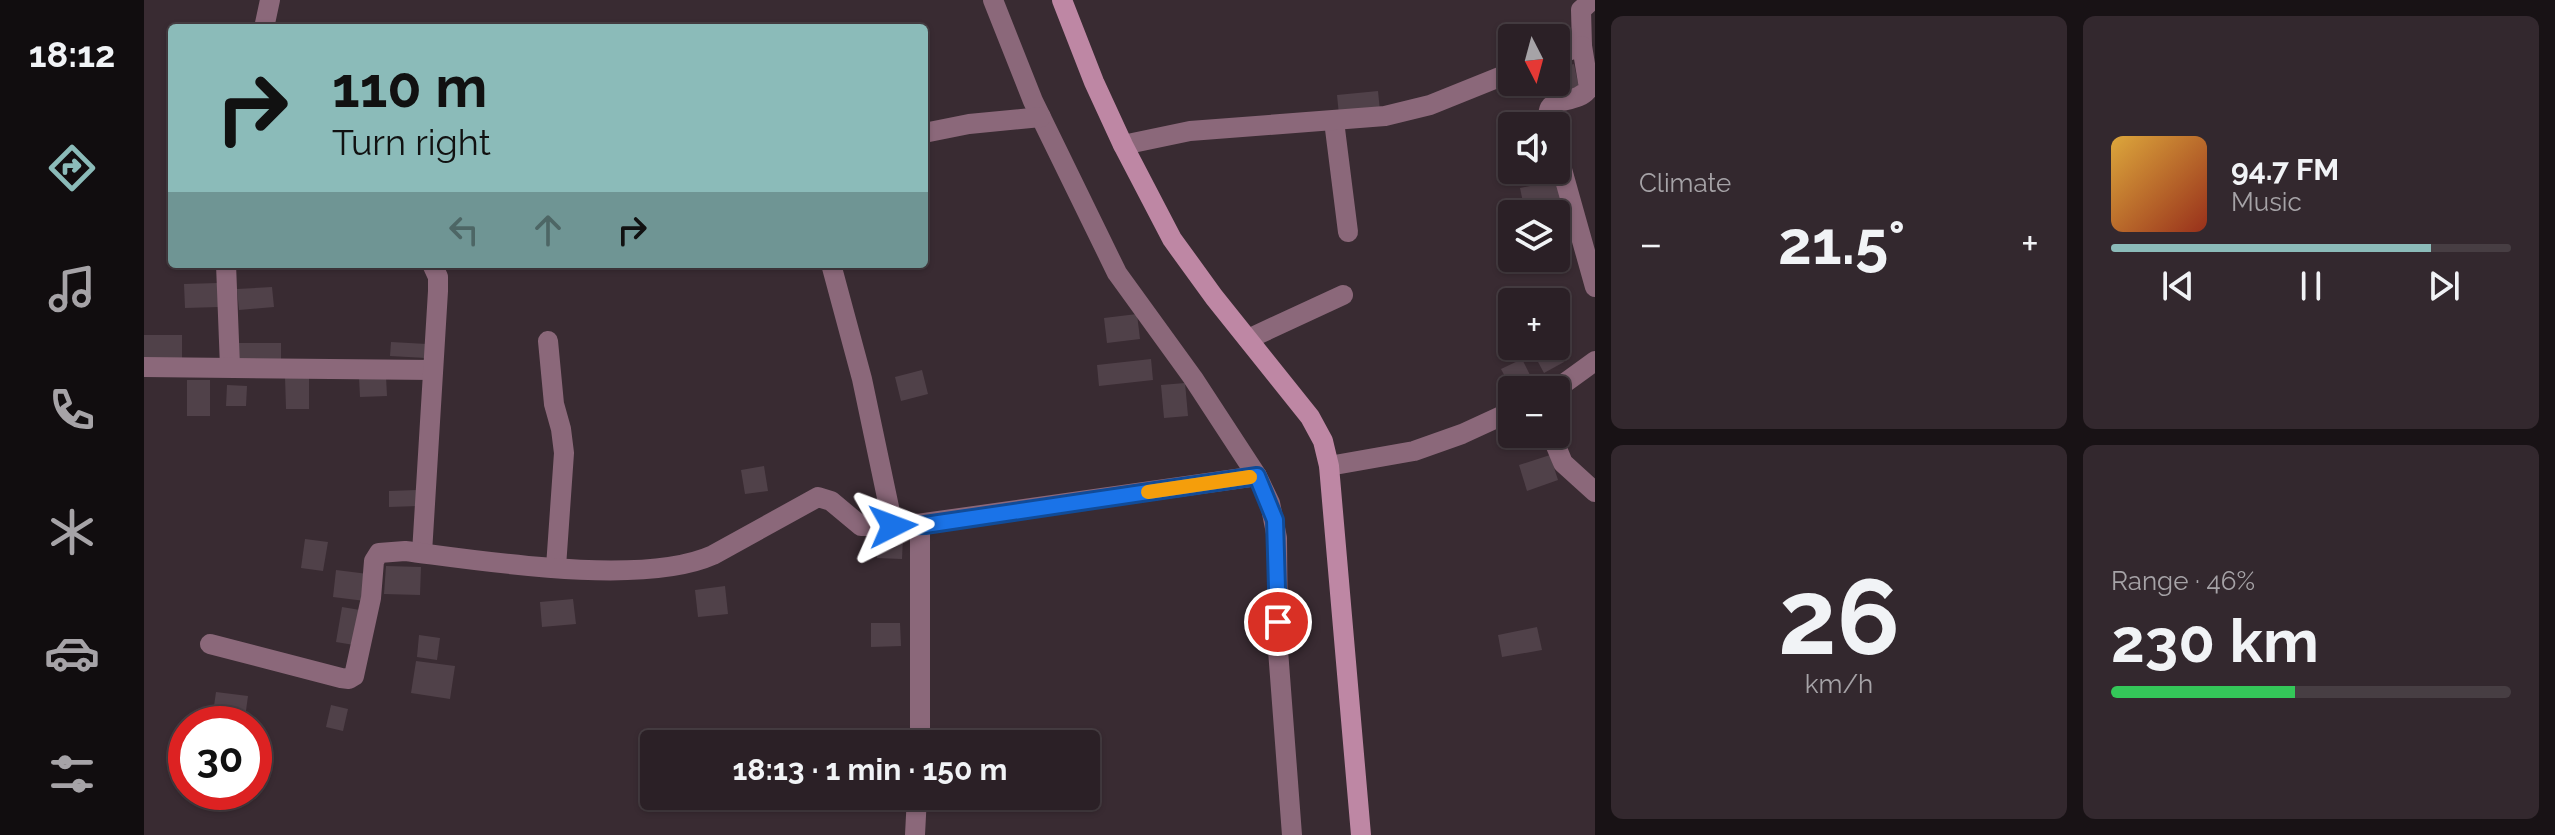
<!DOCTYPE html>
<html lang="en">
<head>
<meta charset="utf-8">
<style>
  body { margin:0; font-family:Raleway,sans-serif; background:#33282e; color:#f1f3f6; height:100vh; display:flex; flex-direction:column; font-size:30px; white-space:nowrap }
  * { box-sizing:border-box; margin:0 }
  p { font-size:26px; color:#a6a3a7 }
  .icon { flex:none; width:44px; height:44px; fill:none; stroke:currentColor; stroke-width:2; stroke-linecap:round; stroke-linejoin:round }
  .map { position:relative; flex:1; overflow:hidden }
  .panel { display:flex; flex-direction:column; gap:16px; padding:16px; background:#181215; width:960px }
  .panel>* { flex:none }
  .top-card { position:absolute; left:24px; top:24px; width:760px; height:244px; border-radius:8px; box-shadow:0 2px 6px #0004,0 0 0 2px #473e43; background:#8bbbb9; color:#111; overflow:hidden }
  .needle { width:52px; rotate:174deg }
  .fabs { position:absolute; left:1354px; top:24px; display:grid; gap:16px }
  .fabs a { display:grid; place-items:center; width:72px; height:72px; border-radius:8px; background:#2b2026; box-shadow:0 2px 6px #0004,0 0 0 2px #473e43; font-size:40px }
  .speed { position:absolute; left:24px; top:706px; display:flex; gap:16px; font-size:40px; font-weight:700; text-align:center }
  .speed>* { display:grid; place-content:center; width:104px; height:104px; border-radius:50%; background:#2b2026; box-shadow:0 2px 6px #0004,0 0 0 2px #473e43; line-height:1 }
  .speed .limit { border:12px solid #d22; background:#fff; color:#111 }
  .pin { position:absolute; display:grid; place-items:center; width:68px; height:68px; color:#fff; margin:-34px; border:4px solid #fff; border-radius:50%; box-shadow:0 2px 8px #0007 }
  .me { position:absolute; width:88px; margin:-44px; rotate:87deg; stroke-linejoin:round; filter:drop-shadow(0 0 6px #0008) }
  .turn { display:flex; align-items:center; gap:28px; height:168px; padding:0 32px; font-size:36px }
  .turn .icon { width:104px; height:104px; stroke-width:2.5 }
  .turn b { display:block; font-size:56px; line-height:68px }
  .lanes { display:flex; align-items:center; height:76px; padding:0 32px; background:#0003; justify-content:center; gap:40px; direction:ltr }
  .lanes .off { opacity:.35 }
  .big { font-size:60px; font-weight:700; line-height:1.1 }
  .panel .tile { flex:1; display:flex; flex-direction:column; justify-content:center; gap:12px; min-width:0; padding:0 28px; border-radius:12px; background:#33282e }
  .panel .dial { align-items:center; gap:0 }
  .dial b { font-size:104px; line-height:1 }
  .song { display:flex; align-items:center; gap:24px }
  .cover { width:96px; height:96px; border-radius:12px; background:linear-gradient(135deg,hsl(40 70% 55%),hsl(10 70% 35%)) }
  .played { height:8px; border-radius:4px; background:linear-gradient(90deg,#8bbbb9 80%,#473e43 80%) }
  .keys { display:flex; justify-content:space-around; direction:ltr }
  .heat { display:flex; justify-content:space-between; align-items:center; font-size:44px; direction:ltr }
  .charge { height:12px; border-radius:6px; background:linear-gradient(90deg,#34c759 46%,#473e43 0) }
  .panel .tiles { flex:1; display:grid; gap:16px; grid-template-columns:repeat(2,1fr) }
  .trip { position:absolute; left:496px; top:730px; width:460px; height:80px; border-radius:8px; background:#2b2026; box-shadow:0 2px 6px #0004,0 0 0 2px #473e43; font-weight:700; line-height:80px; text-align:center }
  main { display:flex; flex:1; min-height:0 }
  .menu { display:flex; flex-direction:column; width:144px; justify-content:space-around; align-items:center; background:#110d0f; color:#a6a3a7 }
  .menu .icon { width:56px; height:56px }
  .menu .current { color:#8bbbb9 }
  .menu b { font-size:36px; color:#f1f3f6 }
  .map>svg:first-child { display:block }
  .building { fill:#504149 }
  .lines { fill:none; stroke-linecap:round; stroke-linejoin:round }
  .minor { stroke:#8b687a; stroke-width:20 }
  .secondary { stroke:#be87a4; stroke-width:20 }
  .route-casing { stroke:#114b97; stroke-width:20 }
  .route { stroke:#1a73e8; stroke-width:14 }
  .slow { stroke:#f59e0b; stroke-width:14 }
</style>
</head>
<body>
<main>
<nav class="menu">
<b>18:12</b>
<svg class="icon current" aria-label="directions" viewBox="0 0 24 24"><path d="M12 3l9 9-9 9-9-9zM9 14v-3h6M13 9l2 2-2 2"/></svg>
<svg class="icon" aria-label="music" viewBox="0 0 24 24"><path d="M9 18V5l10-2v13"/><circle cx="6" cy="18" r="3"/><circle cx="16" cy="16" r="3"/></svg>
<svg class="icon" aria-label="phone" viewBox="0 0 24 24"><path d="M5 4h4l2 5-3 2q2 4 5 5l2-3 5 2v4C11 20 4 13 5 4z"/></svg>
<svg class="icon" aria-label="climate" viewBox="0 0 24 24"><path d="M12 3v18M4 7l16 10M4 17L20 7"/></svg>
<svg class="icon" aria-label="car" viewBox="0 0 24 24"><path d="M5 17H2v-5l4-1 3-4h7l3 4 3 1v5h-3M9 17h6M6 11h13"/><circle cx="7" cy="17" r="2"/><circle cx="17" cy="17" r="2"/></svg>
<svg class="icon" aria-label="filters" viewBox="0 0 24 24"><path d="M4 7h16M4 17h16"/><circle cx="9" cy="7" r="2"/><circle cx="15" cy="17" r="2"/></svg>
</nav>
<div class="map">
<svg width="1451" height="835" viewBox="0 0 1451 835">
  <rect width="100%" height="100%" fill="#392b32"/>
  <g class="building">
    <polygon points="1430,64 1435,88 1409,93 1407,82 1412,82 1412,68"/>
    <polygon points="1234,91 1236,111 1195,115 1193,95"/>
    <polygon points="1399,118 1401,126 1368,126 1366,150 1361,124"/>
    <polygon points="1416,180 1420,205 1381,212 1376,188"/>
    <polygon points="74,283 75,307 41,308 40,284"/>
    <polygon points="128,287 130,307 95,310 93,289"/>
    <polygon points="993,314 996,339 963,343 960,318"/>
    <rect x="0" y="335" width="38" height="24"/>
    <polygon points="247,342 283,344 282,358 246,356"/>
    <rect x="90" y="343" width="47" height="17"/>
    <polygon points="1392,346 1412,346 1420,362 1400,373 1387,349"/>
    <polygon points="1007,359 1009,380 955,386 953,365"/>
    <polygon points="1378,359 1390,383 1376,390 1368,390 1357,369"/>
    <polygon points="778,370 784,394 757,401 751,377"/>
    <polygon points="141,376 165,376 165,409 142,409"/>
    <polygon points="242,376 243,396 216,397 215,377"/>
    <rect x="43" y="380" width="23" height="36"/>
    <polygon points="1041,383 1044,416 1020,418 1017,385"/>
    <polygon points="83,385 103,386 102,406 82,406"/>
    <polygon points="1406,455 1414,480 1383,491 1375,465"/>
    <polygon points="620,466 624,491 601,494 597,470"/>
    <polygon points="273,490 274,506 245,507 245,491"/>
    <polygon points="733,536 759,537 758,559 733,558"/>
    <polygon points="161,539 184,542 179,571 157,568"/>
    <polygon points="242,566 277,567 276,595 240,594"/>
    <polygon points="192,570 224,574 221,601 189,597"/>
    <polygon points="581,586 584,614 554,617 551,590"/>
    <polygon points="429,599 432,624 398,627 396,602"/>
    <polygon points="198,607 222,611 216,646 192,642"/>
    <polygon points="727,623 756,623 757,646 727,647"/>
    <polygon points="1393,627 1398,650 1358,657 1354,635"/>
    <polygon points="275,635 296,638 293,660 273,657"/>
    <polygon points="272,661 311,666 306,699 267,693"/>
    <polygon points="72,692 104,696 101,718 69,713"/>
    <polygon points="187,705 204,709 199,731 182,727"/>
  </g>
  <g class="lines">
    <g class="minor">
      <polyline points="849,0 889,101 973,273 1049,378 1113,476 1126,503 1133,538 1134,650 1148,835"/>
      <polyline points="120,28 126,0"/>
      <polyline points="1412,55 1438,46 1437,10 1448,0"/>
      <polyline points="1190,121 1204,232"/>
      <path d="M1406,126C1396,90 1431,109 1445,88L1438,46"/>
      <polyline points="780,133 825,124 897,117"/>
      <polyline points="979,145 1046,131 1241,116 1286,105 1368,72"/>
      <polyline points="1412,148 1451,287"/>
      <polyline points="82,264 86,367"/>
      <polyline points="687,264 718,379 749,526"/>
      <polyline points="1104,339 1199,295"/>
      <polyline points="404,341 410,404 417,429 420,453 412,567"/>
      <polyline points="0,367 289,370"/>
      <polyline points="1411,390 1451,361"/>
      <polyline points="1407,434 1419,463 1451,492"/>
      <polyline points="1185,466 1270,451 1318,434 1368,411"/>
      <polyline points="278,553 294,291 294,277 288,264"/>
      <path d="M66,644L197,678L205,679L210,676L227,598L230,561L235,553L261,551C340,561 498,587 569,555L674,497L687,501L717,526H759L1113,476"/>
      <polyline points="776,744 776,525"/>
      <polyline points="771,835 773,796"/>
    </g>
    <polyline class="secondary" points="918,0 950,82 979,145 1028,239 1070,297 1166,417 1179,441 1185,466 1217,835"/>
  </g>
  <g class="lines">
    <defs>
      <polyline id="route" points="749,526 781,525 1113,476 1131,520 1134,622"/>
    </defs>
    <use href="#route" class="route-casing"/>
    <use href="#route" class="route"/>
    <polyline class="slow" points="1004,492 1106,477"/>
  </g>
</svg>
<div class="fabs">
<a><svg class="needle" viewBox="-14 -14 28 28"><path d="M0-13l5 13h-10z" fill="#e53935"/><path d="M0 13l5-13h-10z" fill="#a6a3a7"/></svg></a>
<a><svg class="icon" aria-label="sound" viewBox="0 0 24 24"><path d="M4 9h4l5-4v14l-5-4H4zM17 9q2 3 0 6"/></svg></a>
<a><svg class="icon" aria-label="layers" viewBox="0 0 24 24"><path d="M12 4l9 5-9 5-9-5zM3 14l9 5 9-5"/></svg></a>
<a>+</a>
<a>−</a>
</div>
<div class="speed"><div class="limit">30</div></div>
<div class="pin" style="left:1134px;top:622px;background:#d93025"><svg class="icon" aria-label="arrive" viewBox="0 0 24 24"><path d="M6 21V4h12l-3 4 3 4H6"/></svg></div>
<svg class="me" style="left:749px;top:526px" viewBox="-20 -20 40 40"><path d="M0-17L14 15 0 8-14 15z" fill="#1a73e8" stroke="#fff" stroke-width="4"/></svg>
<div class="trip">18:13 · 1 min · 150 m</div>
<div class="top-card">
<div class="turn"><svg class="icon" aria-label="right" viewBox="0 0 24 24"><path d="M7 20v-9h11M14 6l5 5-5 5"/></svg><div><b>110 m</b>Turn right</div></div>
<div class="lanes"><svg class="icon off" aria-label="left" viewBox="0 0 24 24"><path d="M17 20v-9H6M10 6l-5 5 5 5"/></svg><svg class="icon off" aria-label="ahead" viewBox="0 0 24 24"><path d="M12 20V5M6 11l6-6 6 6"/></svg><svg class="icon" aria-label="right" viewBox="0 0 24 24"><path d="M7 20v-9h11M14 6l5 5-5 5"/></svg></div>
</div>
</div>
<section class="panel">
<div class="tiles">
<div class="tile"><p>Climate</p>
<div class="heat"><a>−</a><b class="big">21.5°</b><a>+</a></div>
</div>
<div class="tile">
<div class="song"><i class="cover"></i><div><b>94.7 FM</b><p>Music</p></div></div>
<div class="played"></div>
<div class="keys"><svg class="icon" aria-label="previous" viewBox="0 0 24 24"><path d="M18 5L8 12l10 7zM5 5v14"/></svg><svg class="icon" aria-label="pause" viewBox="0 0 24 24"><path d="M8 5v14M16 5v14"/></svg><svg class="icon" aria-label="next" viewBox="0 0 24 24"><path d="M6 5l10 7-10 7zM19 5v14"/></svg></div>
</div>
<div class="tile dial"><b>26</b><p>km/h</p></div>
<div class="tile"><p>Range · 46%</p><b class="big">230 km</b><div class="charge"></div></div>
</div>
</section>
</main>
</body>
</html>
